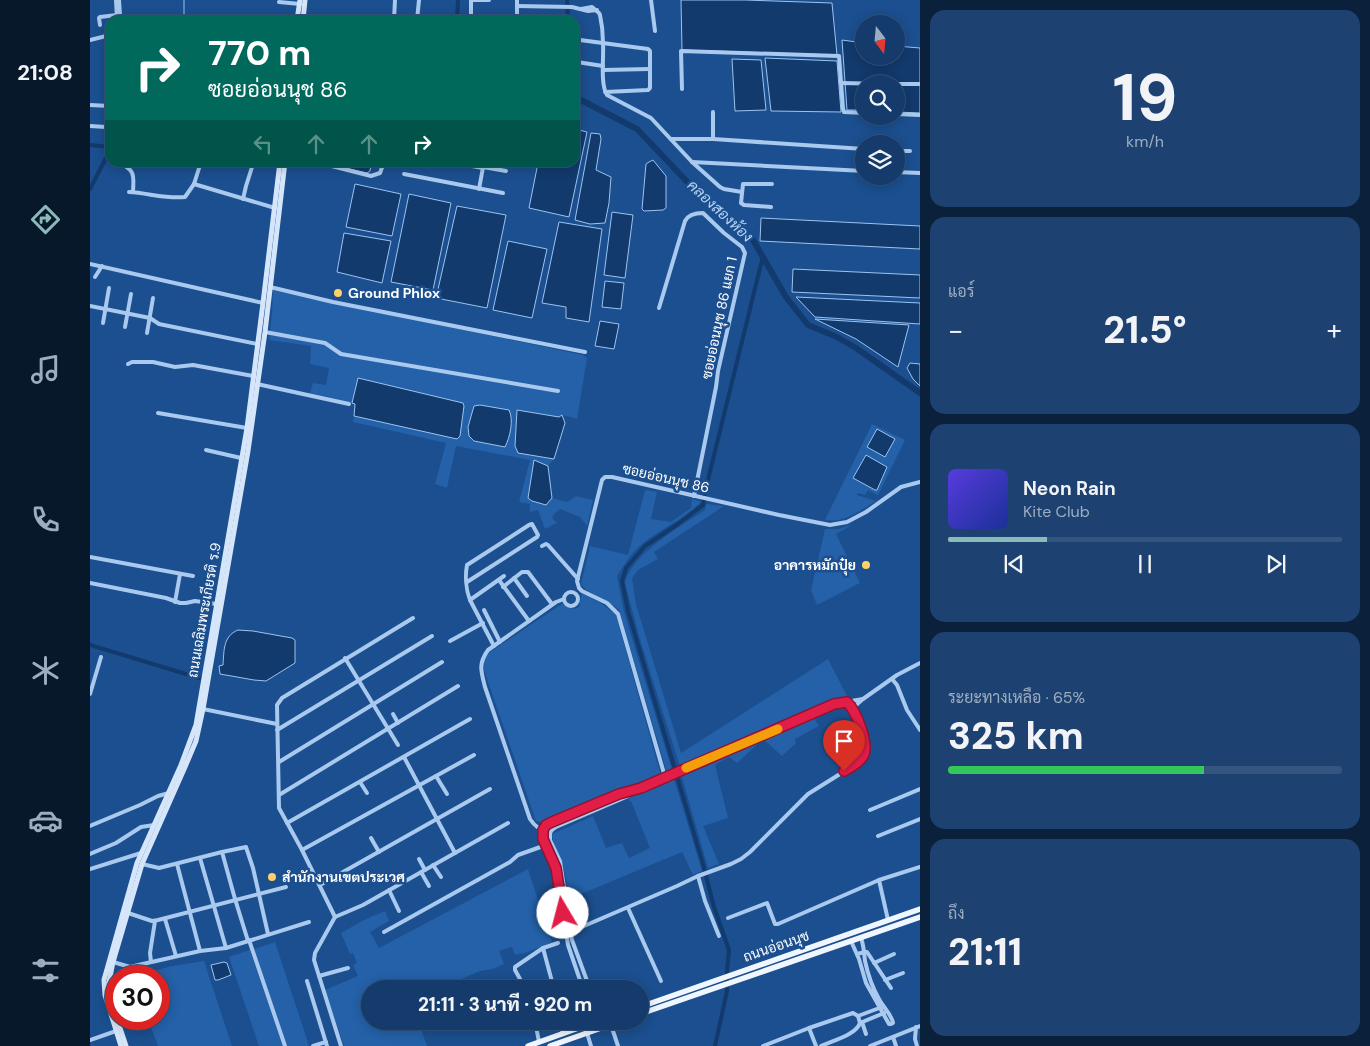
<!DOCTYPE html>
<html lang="th">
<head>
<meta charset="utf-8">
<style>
  body { margin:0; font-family:"DM Sans",Sarabun,sans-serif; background:#1d4271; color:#f1f3f6; height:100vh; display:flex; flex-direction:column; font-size:19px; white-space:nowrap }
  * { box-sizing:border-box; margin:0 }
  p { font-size:16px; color:#9dadc1 }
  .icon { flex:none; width:28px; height:28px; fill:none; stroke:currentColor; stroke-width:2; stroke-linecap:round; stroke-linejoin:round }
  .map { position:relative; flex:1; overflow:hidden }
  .sheet { display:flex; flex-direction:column; gap:10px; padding:10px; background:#0b203b; width:450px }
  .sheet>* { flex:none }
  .hud { position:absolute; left:15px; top:15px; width:475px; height:152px; border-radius:15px; box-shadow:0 2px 12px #0003,0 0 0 1px #33557e; background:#00695c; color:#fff; overflow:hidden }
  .needle { width:32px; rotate:164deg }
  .tools { position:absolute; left:765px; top:15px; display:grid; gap:10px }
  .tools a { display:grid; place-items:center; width:50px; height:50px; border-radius:50%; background:#143b6b; box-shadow:0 2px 12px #0003,0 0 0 1px #33557e; font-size:25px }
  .speed { position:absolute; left:15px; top:965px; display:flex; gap:10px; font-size:25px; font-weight:700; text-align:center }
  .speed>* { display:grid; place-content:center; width:65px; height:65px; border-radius:50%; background:#143b6b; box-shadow:0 2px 12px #0003,0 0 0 1px #33557e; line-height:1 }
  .speed .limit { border:8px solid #d22; background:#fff; color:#111 }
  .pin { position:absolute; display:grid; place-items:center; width:42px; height:42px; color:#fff; margin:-51px -21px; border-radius:50% 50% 50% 0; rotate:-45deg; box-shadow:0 0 5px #0007 }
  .pin .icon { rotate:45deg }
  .me { position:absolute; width:55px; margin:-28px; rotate:352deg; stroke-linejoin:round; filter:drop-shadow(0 0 4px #0008) }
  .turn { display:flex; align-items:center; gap:18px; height:105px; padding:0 20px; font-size:22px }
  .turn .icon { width:65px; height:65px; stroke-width:2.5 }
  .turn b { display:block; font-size:35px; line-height:42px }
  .lanes { display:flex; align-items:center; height:48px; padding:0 20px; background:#0003; justify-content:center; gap:25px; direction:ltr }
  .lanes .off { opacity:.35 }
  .big { font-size:38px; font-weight:800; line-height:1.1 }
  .sheet .tile { flex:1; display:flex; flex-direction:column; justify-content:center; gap:8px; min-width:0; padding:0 18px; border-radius:15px; background:#1d4271 }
  .sheet .dial { align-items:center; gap:0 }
  .dial b { font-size:65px; line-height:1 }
  .song { display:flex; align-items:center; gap:15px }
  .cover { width:60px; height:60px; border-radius:8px; background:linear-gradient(135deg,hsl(250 70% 55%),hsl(230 70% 35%)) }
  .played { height:5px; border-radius:2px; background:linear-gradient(90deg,#8bbbb9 25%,#33557e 25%) }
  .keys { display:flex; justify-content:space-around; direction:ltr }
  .heat { display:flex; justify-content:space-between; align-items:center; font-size:28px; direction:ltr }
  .charge { height:8px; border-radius:4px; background:linear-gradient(90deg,#34c759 65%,#33557e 0) }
  .trip { position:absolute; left:271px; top:980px; width:288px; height:50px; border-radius:25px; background:#143b6b; box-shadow:0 2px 12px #0003,0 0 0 1px #33557e; font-weight:800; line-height:50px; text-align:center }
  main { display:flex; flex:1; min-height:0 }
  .dock { display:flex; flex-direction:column; width:90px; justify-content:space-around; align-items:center; background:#08182b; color:#9dadc1 }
  .dock .icon { width:35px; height:35px }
  .dock .selected { color:#8bbbb9 }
  .dock b { font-size:22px; color:#f1f3f6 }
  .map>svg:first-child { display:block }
  .green { fill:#2461a8; fill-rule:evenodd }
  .water { fill:#123a6d; stroke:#9cc4f0 }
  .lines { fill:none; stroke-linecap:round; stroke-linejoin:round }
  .stream { stroke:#9cc4f0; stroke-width:1 }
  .canal { stroke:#123a6d; stroke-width:4 }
  .river { stroke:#123a6d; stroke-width:6 }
  .street { stroke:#a9c9ee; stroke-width:4 }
  .secondary { stroke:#d6e6fa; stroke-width:5 }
  .primary { stroke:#f0f6ff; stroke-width:5.5 }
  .route-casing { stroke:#92132f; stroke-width:12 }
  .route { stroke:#e11d48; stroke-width:9 }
  .slow { stroke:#f59e0b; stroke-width:9 }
  .poi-dot { fill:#ffd166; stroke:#1b4f8f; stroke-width:2 }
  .labels { text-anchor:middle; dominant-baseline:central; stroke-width:5; stroke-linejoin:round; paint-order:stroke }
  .poi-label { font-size:14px; font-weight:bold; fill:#fff; stroke:#1b4f8f; text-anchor:start }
  .street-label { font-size:14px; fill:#fff; stroke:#1b4f8f }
  .water-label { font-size:15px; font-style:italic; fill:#b5d3f5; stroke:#1b4f8f }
</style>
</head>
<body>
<main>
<nav class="dock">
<b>21:08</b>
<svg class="icon selected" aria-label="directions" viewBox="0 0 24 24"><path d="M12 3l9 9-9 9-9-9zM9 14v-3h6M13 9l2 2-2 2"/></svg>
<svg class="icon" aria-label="music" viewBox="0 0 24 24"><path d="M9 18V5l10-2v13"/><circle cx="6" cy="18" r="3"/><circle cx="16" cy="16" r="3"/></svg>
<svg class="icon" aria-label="phone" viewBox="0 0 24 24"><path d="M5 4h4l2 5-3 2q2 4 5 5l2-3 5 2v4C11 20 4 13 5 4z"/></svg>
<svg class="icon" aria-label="climate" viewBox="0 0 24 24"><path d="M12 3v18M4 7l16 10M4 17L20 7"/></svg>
<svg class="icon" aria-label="car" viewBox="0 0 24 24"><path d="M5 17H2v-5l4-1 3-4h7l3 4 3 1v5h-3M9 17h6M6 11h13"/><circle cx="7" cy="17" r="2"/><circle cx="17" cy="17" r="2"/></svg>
<svg class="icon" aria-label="filters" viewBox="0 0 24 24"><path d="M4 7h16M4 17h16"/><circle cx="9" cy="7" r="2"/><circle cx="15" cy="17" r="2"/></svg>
</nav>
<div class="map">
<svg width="830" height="1046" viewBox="0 0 830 1046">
  <rect width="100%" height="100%" fill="#1b4f8f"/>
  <g class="green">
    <path d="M183,290L493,355L497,358L487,419L472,415L469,417L428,453L464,459L458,466L444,461L438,498L442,501L456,505L462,498L477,502L486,496L503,500L497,526L490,517L470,509L464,514L462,518L467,523L455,529L448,510L440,512V504L429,502L440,460L366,446L357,488L345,484L356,443L263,422L264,416L367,439L268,378L262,403L220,393L223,383L236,385L239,368L220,364L221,346L179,340L182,313ZM390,405L400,407L378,427L384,406Z"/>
    <path d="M782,424L815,440L788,495L778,490L775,495L768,493L767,495L786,501C769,511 755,523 735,520Z"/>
    <path d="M555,490L567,492L561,519L581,522L601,508L602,499L611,502C596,517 575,527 557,540C545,548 535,563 527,576L534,612L582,770L577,773L529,610C518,599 500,597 491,584L500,546L538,555Z"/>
    <path d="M616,504L634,506L564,552L568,559L548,570L542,578L546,604L591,753L738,659L758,698L747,700L709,715L590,767L549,636L535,583C541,554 591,526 615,510Z"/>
    <polygon points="762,525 746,534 770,583 727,605 721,590 735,529 749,529"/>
    <polygon points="492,593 512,604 526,615 571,776 531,790 454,823 446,821 394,670 393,660 400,652 472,604 485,609 489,607"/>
    <polygon points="724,718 729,726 705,739 706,743 692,756 673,739 647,763 639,757 625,765 638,818 613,826 629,864 618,868 591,774"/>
    <path d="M584,779L612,871L603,875L592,852L479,899C477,889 477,879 474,870C472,860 462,843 462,834L503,816L516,848L532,843L539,858L560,848L541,801H539V798L577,781Z"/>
    <polygon points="438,869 462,942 438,952 425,955 422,947 409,951 414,964 403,969 390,971 360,984 362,989 280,989 280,1021 328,1021 337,1046 254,1046 235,990 268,976 263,965 267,963 263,953 260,954 251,933 274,920 295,911 299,921 280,932 289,948"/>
    <polygon points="185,942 219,1046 197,1046 164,949"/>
    <polygon points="160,950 193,1046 169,1046 139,957"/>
    <polygon points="114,961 142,1046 68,1046 58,1019 69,1019 69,976 44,976 82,966"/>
  </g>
  <g class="water">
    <polygon points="591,0 655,0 742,3 747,55 592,50"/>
    <polygon points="752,40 774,43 774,56 806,56 806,46 830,48 830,113 806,112 806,84 774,84 774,110 757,110"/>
    <polygon points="675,58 747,61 751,112 681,111"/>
    <polygon points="642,59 671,60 676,110 645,111"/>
    <polygon points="485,129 497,132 479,217 439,208 448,163 485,162"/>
    <polygon points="501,133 510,134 511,139 506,170 521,177 519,203 515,223 500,224 485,220"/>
    <polygon points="563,160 576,176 576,208 573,210 554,211 552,209 556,164 559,162"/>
    <polygon points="233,163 281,163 280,171 277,173"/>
    <polygon points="265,184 311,194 302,236 256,227"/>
    <polygon points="319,194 361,203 343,290 301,282"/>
    <polygon points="367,206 416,215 397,308 346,298"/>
    <polygon points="522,212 543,215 535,278 514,275"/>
    <polygon points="671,218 830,226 830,249 670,241"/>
    <polygon points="469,222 512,229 499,322 476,318 476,307 452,303"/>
    <polygon points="254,233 301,241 292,283 247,272"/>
    <polygon points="418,241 457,249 442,318 403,310"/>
    <polygon points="703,269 830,275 830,298 702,292"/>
    <polygon points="515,281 534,283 531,309 512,307"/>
    <polygon points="706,297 830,303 830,324 725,317"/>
    <polygon points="725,319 819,325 808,367 766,339"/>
    <polygon points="510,321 529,324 524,349 505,346"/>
    <polygon points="820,363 830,364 830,386 823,379 817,368"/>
    <polygon points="268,378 373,403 374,406 370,436 367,439 264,416 265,404 262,403"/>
    <path d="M390,405L419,410C424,420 420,437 415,447L384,441L379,436L378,427L384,406Z"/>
    <polygon points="427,410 469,417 472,415 475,423 464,459 428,453 425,446"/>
    <polygon points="787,429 805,439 795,457 777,447"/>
    <polygon points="776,455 797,467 787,490 785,490 763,478"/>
    <polygon points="444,460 458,466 462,498 456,505 442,501 438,498"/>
    <path d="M148,630L163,631L202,638L205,640V663L176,681L164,680L130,674L129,666L133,665C134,651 133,636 148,630Z"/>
    <polygon points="134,962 137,963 141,975 128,980 125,980 121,965"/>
  </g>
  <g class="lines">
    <polyline class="stream" points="94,20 94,0"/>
    <g class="canal">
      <polyline points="477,0 478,20"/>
      <polyline points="367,20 368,0"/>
      <polyline points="0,145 20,147"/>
      <polyline points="0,189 20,150"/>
      <polyline points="0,645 109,678"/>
      <polyline points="625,1046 637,991 637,972 639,950 624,907 613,864 538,611 532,581 536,568 555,546 588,524 613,505 615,492 673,256"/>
    </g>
    <polyline class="river" points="485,97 547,129 606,191 630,209 663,240 696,297 718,325 747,337 766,348 830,393"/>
    <g class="street">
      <polyline points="26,0 27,20"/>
      <polyline points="29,0 30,15 32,16 39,16 41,20"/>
      <polyline points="561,0 565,31"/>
      <polyline points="189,2 210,4"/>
      <polyline points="427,6 482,7 498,11 507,10"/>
      <path d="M491,9L502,7L509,13L510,15C512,24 513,34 513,43C514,57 510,84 517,95L561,118L602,162L630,187L634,189L652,192"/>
      <polyline points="381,19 399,20"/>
      <polyline points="304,20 305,0"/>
      <polyline points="327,20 329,0"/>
      <polyline points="381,20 381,0 399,0"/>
      <polyline points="427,20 427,0"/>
      <polyline points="10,25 9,18 10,17 27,15"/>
      <polyline points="0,40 20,35"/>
      <polyline points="490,40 558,49 560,51 560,88 558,90 515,92"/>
      <polyline points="487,62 513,66"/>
      <polyline points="513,70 560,69"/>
      <polyline points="751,83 796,84"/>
      <polyline points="806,84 829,84"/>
      <polyline points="592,89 591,51 749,56 753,109 754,112 774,113"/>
      <polyline points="0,105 20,106"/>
      <polyline points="806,114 830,115"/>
      <polyline points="0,126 16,127 20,126"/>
      <polyline points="581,139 623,139 774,149"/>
      <polyline points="623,139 623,112"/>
      <polyline points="806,151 820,151"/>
      <path d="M32,162C34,167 38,167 41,171C45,176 43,186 43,192"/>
      <polyline points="226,162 281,176 290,173 294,162"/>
      <polyline points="360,162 393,168"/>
      <polyline points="602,162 774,171"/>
      <polyline points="393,167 416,171"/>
      <polyline points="773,171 774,149"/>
      <polyline points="806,172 830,173"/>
      <polyline points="314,174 413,193"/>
      <polyline points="104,184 185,208"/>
      <polyline points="389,189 394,162"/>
      <path d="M39,192C58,193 76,199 95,197L104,184L111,162"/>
      <polyline points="153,199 156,186 163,164"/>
      <polyline points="681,207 654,205 651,203 653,184 682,184"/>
      <polyline points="0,264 173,303"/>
      <polyline points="5,277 12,266"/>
      <polyline points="180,287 243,302 495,352"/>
      <polyline points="0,306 60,318 69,324 167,344"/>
      <path d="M569,308L595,221C598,215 605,213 613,213L634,233L652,247L655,253L628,371L626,387L604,496"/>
      <polyline points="13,323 19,288"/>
      <polyline points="35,327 41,294"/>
      <polyline points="175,332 235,343 251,354 468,391"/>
      <polyline points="57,333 63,298"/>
      <polyline points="38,364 42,362 63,362 85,367 103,365 163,376"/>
      <polyline points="167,384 259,404"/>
      <polyline points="68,413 157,428"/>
      <polyline points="116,450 151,458"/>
      <polyline points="452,546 456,544 458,545 488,579"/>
      <polyline points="0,557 103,576"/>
      <polyline points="424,578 437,596"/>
      <polyline points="409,580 439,621"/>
      <path d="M377,582L447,537L448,535L442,524L439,525L377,565C375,576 376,590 380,600L414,576"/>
      <polyline points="0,583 76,598 90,603 96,603 105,601 126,604"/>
      <polyline points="413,587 432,572 438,572 462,604"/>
      <circle cx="481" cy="599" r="7"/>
      <polyline points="380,600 404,646"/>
      <polyline points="85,602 90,574"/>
      <polyline points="394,610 410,642"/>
      <polyline points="360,641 393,623"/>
      <polyline points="255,658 308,745"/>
      <polyline points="802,679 807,685 817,710 830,730"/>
      <polyline points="0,694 11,657"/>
      <polyline points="113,709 187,724"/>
      <polyline points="303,714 308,723"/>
      <polyline points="187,730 342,636"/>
      <polyline points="314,757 365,853"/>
      <polyline points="189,762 352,662"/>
      <polyline points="346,776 357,794"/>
      <polyline points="575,777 528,614 517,603 492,591 489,588 487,581 512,480 515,477 522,477 689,515 740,525 757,522 776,512 811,487 830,482"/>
      <polyline points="270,782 277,793"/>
      <polyline points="189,795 368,686"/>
      <polyline points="780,810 830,789"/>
      <polyline points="197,823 380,719"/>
      <polyline points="0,826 50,805 68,796 79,793"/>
      <path d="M460,833C452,831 445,827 440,819L395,687C391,671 388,664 398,650L466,602L474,599"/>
      <polyline points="788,836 830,819"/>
      <polyline points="281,838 289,852"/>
      <polyline points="212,850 384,755"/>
      <polyline points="132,852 145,899 158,941"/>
      <polyline points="0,854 26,843 51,827 64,825"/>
      <polyline points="110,858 136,948"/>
      <polyline points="329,859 335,870"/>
      <polyline points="52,864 69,868 132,852 156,847 163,868 178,934"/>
      <polyline points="87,864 110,951"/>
      <polyline points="343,865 351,877"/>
      <polyline points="0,869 51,853"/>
      <polyline points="331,872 339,886"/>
      <polyline points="608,876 615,901 629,936"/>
      <polyline points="789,880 798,920"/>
      <polyline points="230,885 400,789"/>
      <polyline points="299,890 309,911"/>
      <polyline points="538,908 571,981"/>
      <polyline points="38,913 62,921 68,920 196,887"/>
      <polyline points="245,917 212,850 189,808 187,705 192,698 323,618"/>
      <polyline points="245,917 273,905 418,823"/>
      <polyline points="245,917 225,953 224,960 251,1046"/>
      <polyline points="638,918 677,903 685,924 688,924 789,880 830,867"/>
      <polyline points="75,919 86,956"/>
      <polyline points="294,932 420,862 428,855 456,845"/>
      <polyline points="475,933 480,932 587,886 608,876 641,864 651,859 660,852 718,794 766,764 772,758 776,748 764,710 765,706 773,699"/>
      <polyline points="159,940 195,1046"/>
      <path d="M761,941L769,959L776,983L799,1024H801L803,1023C802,1015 793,1007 789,999C782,987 778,975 775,961C774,953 774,946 771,938"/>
      <polyline points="453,948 464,989"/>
      <polyline points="767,954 775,952 777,952 801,988"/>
      <polyline points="23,962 40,967 44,966 110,951 136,948 219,922"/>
      <polyline points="61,962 60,953 65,921"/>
      <polyline points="784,963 804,954"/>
      <polyline points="229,976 258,968"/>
      <polyline points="795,980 813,973"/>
      <polyline points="217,981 237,1046"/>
      <polyline points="430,989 428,984 430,979 425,970 425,967 453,948 468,943"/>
      <polyline points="493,989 478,945 466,868 453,839 453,830 456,825 529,794 551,788 744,704 773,699 807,675 830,663"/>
      <polyline points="500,989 482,940 470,861 460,840 460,833 462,830 466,827 536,797 547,790"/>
      <polyline points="768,1016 792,1007"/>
      <polyline points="445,1021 449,1042"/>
      <polyline points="470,1021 473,1034"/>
      <polyline points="772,1022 776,1034"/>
      <polyline points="521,1025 528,1046"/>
      <polyline points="826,1027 825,1039 827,1046"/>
      <polyline points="719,1028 726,1046"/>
      <polyline points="497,1033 501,1046"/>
      <polyline points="803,1037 806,1046"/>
      <polyline points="0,1040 26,1031"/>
      <polyline points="223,1046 236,1042"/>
      <polyline points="673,1046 719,1028 763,1013 768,1016 770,1023"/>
      <path d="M731,1046C742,1041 766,1035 770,1023L794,1013"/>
      <polyline points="780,1046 830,1026"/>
    </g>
    <g class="secondary">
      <polyline points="207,20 210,0"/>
      <polyline points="213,20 215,0"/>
      <polyline points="26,1017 19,996 18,987 23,962 52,864 95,767 106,741 113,709 158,451 175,332 195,162"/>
      <polyline points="27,1019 36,1046"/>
      <polyline points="31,1046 15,995 14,980 47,863 91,765 106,725 157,428 173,303 190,162"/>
    </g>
    <g class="primary">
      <polyline points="550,1007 830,909"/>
      <polyline points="550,1014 830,917"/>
      <polyline points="438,1046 508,1021"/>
      <polyline points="460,1046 531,1021"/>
    </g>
  </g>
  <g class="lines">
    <defs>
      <path id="route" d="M473,913L466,868L453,839V830L456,825L462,822L529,794L551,788L744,704L757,702C766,711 780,745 773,756C769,763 761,767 754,771"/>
    </defs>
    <use href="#route" class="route-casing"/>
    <use href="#route" class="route"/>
    <polyline class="slow" points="596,768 688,729"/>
  </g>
  <g class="poi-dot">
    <circle cx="248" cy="293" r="5"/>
    <circle cx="776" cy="565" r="5"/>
    <circle cx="182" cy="877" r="5"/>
  </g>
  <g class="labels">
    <g class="poi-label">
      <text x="258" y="293">Ground Phlox</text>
      <text x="766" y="565" text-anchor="end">อาคารหมักปุ๋ย</text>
      <text x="192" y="877">สำนักงานเขตประเวศ</text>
    </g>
    <g class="street-label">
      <text transform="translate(629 318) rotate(-78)">ซอยอ่อนนุช 86 แยก 1</text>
      <text transform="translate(576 478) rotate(13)">ซอยอ่อนนุช 86</text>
      <text transform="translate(114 610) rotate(-80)">ถนนเฉลิมพระเกียรติ ร.9</text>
      <text transform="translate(686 946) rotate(-19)">ถนนอ่อนนุช</text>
    </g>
    <g class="water-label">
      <text transform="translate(630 211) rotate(43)">คลองสองห้อง</text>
    </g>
  </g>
</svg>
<div class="tools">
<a><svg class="needle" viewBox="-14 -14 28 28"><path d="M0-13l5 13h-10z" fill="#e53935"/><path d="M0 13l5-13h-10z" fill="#9dadc1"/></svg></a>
<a><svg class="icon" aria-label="search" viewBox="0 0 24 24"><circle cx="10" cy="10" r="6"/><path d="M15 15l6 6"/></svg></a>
<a><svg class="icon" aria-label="layers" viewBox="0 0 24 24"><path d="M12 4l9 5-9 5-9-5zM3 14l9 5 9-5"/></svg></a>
</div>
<div class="speed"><div class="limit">30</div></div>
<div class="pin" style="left:754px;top:771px;background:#d93025"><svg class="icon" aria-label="arrive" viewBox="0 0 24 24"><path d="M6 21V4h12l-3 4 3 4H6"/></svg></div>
<svg class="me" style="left:473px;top:913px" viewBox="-20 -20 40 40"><circle r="19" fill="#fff"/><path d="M0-13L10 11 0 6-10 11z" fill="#e11d48"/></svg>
<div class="trip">21:11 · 3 นาที · 920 m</div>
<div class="hud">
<div class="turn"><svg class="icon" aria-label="right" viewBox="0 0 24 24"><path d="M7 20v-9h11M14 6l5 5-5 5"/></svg><div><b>770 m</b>ซอยอ่อนนุช 86</div></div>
<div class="lanes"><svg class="icon off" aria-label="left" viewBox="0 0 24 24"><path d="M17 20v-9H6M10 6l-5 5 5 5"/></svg><svg class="icon off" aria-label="ahead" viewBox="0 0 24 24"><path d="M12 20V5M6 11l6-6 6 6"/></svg><svg class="icon off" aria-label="ahead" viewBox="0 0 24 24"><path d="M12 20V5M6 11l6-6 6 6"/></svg><svg class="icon" aria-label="right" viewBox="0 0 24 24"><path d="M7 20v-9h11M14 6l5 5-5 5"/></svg></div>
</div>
</div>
<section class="sheet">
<div class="tile dial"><b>19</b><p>km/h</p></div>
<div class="tile"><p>แอร์</p>
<div class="heat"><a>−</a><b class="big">21.5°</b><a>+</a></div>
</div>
<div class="tile">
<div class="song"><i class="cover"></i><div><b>Neon Rain</b><p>Kite Club</p></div></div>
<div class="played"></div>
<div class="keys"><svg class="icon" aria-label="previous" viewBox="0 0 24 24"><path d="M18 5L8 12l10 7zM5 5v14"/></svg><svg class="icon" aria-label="pause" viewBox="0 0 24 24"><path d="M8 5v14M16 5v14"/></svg><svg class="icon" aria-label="next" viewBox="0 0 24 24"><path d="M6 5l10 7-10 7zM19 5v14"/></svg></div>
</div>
<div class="tile"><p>ระยะทางเหลือ · 65%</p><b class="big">325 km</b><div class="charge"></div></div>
<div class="tile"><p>ถึง</p><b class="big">21:11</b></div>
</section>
</main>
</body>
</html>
